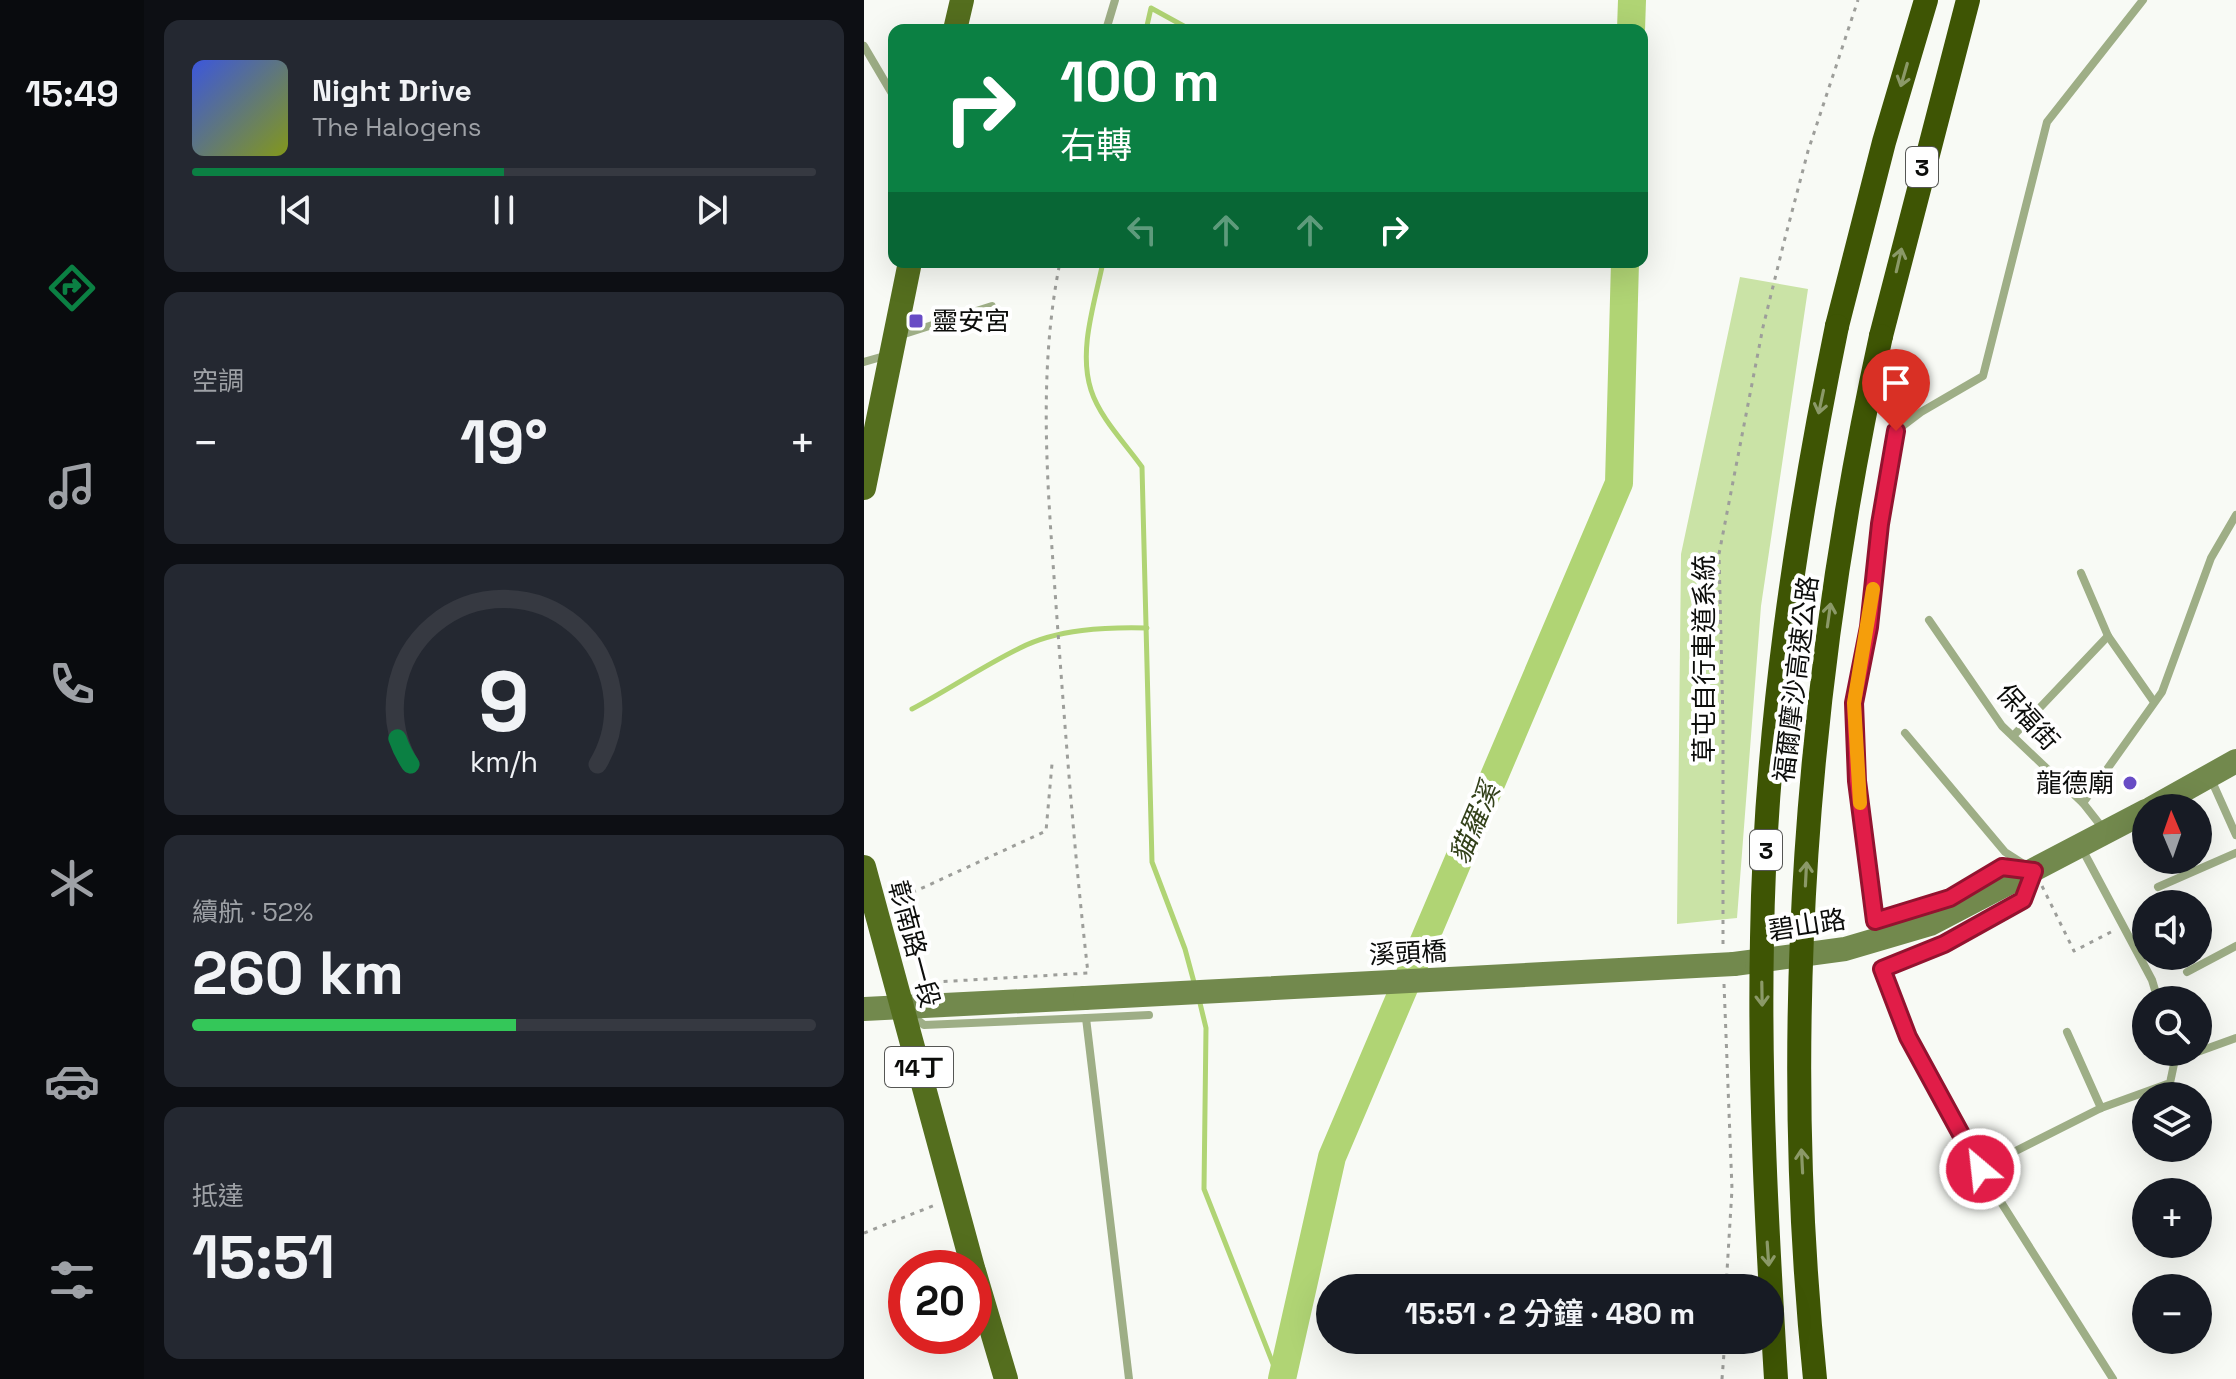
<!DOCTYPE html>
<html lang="zh-TW">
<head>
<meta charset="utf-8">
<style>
  body { margin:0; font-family:"Space Grotesk","Noto Sans TC",sans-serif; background:#242831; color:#f1f3f6; height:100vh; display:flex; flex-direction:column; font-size:30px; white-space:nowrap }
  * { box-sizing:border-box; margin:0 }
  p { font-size:26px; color:#9ea1a6 }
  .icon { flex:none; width:44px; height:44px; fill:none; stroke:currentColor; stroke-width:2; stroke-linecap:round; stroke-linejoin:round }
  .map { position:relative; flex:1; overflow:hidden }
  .details { display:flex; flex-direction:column; gap:20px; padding:20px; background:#0d0f14; width:720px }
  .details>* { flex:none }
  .guide { position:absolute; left:24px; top:24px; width:760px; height:244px; border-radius:16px; box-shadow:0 8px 32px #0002; background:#0b8043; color:#fff; overflow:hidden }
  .needle { width:52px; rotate:358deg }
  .buttons { position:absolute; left:1268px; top:794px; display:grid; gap:16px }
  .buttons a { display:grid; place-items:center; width:80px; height:80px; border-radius:50%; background:#171b24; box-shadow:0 8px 32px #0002; font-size:40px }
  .speed { position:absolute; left:24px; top:1250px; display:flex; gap:16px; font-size:40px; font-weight:700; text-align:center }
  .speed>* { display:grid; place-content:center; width:104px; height:104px; border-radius:50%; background:#171b24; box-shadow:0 8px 32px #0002; line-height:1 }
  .speed .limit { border:12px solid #d22; background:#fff; color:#111 }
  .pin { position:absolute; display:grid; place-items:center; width:68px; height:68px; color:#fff; margin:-82px -34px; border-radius:50% 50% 50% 0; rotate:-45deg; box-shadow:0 0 8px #0007 }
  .pin .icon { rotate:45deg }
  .me { position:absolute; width:88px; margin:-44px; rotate:332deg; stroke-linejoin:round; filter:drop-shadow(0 0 6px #0008) }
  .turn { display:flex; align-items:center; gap:28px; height:168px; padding:0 40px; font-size:36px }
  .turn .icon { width:104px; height:104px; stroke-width:2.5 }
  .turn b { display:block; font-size:56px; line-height:68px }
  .lanes { display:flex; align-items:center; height:76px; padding:0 40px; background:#0003; justify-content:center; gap:40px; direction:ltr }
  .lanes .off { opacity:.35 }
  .big { font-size:60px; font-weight:600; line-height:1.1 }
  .details .card { flex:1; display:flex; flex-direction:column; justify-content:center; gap:12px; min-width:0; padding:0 28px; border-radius:16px; background:#242831 }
  .details .dial { align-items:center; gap:0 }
  .dial svg { height:208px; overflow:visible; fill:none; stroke:#363941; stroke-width:7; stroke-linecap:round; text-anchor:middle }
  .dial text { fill:#f1f3f6; stroke:none }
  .song { display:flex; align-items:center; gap:24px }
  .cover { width:96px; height:96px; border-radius:12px; background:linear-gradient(135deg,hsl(230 70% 55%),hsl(70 70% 35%)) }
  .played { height:8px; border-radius:4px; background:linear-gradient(90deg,#0b8043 50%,#363941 50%) }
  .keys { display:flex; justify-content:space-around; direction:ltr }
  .heat { display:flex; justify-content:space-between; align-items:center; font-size:44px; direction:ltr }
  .charge { height:12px; border-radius:6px; background:linear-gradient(90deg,#34c759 52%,#363941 0) }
  .trip { position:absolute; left:452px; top:1274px; width:468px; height:80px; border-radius:40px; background:#171b24; box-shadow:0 8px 32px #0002; font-weight:600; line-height:80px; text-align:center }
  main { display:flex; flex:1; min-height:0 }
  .tab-bar { display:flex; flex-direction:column; width:144px; justify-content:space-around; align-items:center; background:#090b0e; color:#9ea1a6 }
  .tab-bar .icon { width:56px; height:56px }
  .tab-bar .current { color:#0b8043 }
  .tab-bar b { font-size:36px; color:#f1f3f6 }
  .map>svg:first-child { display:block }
  .green { fill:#cae3a6 }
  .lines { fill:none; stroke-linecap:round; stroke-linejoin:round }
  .stream { stroke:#b0d474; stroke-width:5 }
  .river { stroke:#b0d474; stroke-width:28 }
  .path { stroke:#9d9e9a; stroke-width:3; stroke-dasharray:4 6; stroke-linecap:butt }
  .lane { stroke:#9eae86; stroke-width:8 }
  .secondary { stroke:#72894d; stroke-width:24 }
  .primary { stroke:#546e1e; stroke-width:24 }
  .highway { stroke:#3e5504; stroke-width:24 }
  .secondary-bridge { stroke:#72894d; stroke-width:24 }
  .highway-bridge { stroke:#3e5504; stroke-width:24 }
  .oneway { stroke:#8b9968 }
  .route-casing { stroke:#92132f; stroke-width:20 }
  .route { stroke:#e11d48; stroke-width:14 }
  .slow { stroke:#f59e0b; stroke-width:14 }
  .poi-dot { fill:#684cc5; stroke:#fff; stroke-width:3 }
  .labels { text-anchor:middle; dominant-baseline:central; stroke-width:8; stroke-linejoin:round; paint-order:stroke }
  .shield { fill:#fff; stroke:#555654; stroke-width:2 }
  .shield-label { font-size:24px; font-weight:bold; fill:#0c0d0b }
  .poi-label { font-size:26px; fill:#0c0d0b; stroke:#fff; text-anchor:start }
  .street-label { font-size:26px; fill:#0c0d0b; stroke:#fff }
  .water-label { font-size:28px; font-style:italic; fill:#34421b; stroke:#fff }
</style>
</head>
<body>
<main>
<nav class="tab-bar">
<b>15:49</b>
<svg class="icon current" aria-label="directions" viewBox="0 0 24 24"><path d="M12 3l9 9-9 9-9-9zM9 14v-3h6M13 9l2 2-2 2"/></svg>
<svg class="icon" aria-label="music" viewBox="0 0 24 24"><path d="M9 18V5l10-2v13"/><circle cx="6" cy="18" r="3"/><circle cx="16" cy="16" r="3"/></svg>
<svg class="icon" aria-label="phone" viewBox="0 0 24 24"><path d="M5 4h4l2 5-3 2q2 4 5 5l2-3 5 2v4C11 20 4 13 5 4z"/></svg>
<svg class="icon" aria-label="climate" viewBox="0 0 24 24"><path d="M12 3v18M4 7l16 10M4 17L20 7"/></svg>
<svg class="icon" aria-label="car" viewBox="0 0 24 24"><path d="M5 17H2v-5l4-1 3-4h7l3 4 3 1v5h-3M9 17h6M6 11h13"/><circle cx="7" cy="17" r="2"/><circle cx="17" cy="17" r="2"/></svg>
<svg class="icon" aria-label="filters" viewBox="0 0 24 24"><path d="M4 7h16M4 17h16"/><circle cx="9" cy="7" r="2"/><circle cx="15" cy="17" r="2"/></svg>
</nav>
<section class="details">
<div class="card">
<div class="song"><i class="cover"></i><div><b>Night Drive</b><p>The Halogens</p></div></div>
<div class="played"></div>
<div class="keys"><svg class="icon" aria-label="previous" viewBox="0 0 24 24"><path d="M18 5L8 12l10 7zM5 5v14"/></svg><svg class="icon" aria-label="pause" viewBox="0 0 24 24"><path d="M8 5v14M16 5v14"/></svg><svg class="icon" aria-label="next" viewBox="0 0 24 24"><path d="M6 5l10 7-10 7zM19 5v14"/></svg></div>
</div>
<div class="card"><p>空調</p>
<div class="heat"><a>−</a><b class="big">19°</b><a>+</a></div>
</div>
<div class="card dial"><svg viewBox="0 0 100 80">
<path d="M14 69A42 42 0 1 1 86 69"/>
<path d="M14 69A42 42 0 0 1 9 59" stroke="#0b8043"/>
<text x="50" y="56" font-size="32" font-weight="700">9</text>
<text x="50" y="72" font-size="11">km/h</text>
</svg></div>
<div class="card"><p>續航 · 52%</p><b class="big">260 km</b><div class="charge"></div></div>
<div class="card"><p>抵達</p><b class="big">15:51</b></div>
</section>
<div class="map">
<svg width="1372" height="1379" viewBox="0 0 1372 1379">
  <rect width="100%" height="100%" fill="#f8faf5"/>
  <polygon class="green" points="876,277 944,289 897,606 873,918 813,924 817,554"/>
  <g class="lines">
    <g class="stream">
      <polyline points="282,30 287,8 327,30"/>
      <path d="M239,262C231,302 214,350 227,390C236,418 261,443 278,467L288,862L321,949L331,986"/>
      <path d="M48,709C84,690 119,666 156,648C193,629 242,627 283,628"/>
      <polyline points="335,999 342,1028 340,1189 415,1379"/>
    </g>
    <g class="river">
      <polyline points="767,30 768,0"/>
      <polyline points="418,1379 468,1157 755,483 761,262"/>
    </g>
    <g class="path">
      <polyline points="1178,886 1210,951 1249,931"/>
      <polyline points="30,901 182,831 188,764"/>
      <polyline points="859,944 859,723 855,554 899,327 920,242 944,151 994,0"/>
      <polyline points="860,984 868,1189 862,1288"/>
      <path d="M53,988L55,983L224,973C210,851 201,728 192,605C184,490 173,376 196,262"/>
      <polyline points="1281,1151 1290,1148"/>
      <polyline points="0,1233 71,1205"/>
      <polyline points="858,1379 861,1340"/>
    </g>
    <g class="lane">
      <polyline points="242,30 251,0"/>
      <polyline points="0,46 30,97"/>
      <polyline points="34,336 128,306"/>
      <polyline points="0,362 24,355"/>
      <polyline points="1217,573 1244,636 1290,702"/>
      <polyline points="1065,620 1138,726 1219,803 1241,831"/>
      <polyline points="1041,733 1141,852 1166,868"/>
      <polyline points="1149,736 1244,636"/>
      <polyline points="1346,777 1372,835"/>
      <polyline points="1219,803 1298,692 1347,558 1372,515"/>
      <polyline points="1217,847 1288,980 1294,1000"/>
      <polyline points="1157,869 1138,867 1086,898 1011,921 993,781 990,703 1005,627 1016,524 1032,431 1057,412 1119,376 1183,122 1279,0"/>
      <polyline points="1167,879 1159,900 1080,944 1018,969 1044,1037 1116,1169 1249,1379"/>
      <polyline points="1294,887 1372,853"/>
      <polyline points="1323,972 1372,946"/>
      <polyline points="47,1015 60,1025 222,1018 265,1379"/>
      <polyline points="222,1018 285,1015"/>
      <polyline points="1203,1032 1237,1108"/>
      <polyline points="1317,1052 1325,1055 1372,1038"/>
      <polyline points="1116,1169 1237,1108 1306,1083 1310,1064 1308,1052"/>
    </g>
    <g class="secondary">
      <polyline points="1288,808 1372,761"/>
      <polyline points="870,964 981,949 1066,924 1282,811"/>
      <polyline points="0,1009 221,998"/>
    </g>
    <g class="primary">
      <polyline points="91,30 98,0"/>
      <polyline points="0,488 46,262"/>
      <polyline points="0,867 109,1268"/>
      <polyline points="110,1271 142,1379"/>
    </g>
    <g class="highway">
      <polyline points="973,326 1020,142 1062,0"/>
      <polyline points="1017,336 1104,0"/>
    </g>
    <polyline class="secondary-bridge" points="221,998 870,964"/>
    <g class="highway-bridge">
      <path d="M912,1379C903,1232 895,1085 898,938C901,733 932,526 973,326"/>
      <path d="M951,1379C915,1030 942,677 1017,336"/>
    </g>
  </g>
  <defs><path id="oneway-shaft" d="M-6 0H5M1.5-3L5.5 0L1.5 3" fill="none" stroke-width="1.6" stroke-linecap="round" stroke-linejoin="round" transform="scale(2)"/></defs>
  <g class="oneway">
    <use href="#oneway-shaft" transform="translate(1040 75) rotate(106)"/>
    <use href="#oneway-shaft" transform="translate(1035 260) rotate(-77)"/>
    <use href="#oneway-shaft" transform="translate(957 402) rotate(102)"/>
    <use href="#oneway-shaft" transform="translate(965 615) rotate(-82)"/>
    <use href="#oneway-shaft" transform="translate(942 874) rotate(-87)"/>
    <use href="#oneway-shaft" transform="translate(898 994) rotate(89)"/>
    <use href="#oneway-shaft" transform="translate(938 1161) rotate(-93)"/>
    <use href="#oneway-shaft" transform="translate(904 1254) rotate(86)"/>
  </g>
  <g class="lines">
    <defs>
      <polyline id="route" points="1032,431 1016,524 1005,627 990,703 993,781 1011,921 1086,898 1138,867 1170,871 1159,900 1080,944 1018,969 1044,1037 1116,1169"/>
    </defs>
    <use href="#route" class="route-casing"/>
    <use href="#route" class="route"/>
    <polyline class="slow" points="996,803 990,703 1009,589"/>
  </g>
  <g class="poi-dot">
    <rect x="44" y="313" width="16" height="16" rx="4"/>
    <circle cx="1266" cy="783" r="8"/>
  </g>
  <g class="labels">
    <g class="shield">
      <rect x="1042" y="147" width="32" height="40" rx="6"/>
      <rect x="886" y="830" width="32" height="40" rx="6"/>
      <rect x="21" y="1047" width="68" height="40" rx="6"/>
    </g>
    <g class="shield-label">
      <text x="1058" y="167">3</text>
      <text x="902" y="850">3</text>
      <text x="55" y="1067">14丁</text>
    </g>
    <g class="poi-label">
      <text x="68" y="321">靈安宮</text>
      <text x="1250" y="783" text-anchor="end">龍德廟</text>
    </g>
    <g class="street-label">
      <text transform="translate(840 659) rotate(-90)">草屯自行車道系統</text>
      <text transform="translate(932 679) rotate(-83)">福爾摩沙高速公路</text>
      <text transform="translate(1164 717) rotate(48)">保福街</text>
      <text transform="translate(943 925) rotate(-9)">碧山路</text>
      <text transform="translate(50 944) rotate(75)">彰南路一段</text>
      <text transform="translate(544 953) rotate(-3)">溪頭橋</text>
    </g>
    <g class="water-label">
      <text transform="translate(610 823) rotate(-67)">貓羅溪</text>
    </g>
  </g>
</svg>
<div class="buttons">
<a><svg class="needle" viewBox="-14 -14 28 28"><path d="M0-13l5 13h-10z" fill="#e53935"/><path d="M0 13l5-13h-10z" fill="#9ea1a6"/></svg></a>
<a><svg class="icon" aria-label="sound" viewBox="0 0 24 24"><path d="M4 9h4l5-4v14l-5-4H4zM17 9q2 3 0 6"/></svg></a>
<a><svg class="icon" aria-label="search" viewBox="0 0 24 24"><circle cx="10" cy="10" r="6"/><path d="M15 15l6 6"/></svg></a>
<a><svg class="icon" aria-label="layers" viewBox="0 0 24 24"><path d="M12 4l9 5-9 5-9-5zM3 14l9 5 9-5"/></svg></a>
<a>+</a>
<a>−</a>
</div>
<div class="speed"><div class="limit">20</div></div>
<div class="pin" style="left:1032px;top:431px;background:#d93025"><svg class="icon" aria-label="arrive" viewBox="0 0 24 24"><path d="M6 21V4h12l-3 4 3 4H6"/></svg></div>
<svg class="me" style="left:1116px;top:1169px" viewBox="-20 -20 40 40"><circle r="17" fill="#e11d48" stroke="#fff" stroke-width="3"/><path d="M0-11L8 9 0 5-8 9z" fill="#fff"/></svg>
<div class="trip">15:51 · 2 分鐘 · 480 m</div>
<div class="guide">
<div class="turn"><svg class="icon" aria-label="right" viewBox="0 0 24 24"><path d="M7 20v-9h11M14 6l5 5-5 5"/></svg><div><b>100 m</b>右轉</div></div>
<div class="lanes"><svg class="icon off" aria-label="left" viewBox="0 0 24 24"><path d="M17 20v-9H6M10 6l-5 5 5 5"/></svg><svg class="icon off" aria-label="ahead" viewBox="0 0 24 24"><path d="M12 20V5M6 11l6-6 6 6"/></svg><svg class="icon off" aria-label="ahead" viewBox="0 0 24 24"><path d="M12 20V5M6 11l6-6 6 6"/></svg><svg class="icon" aria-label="right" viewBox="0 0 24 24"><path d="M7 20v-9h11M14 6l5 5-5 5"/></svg></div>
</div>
</div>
</main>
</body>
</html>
